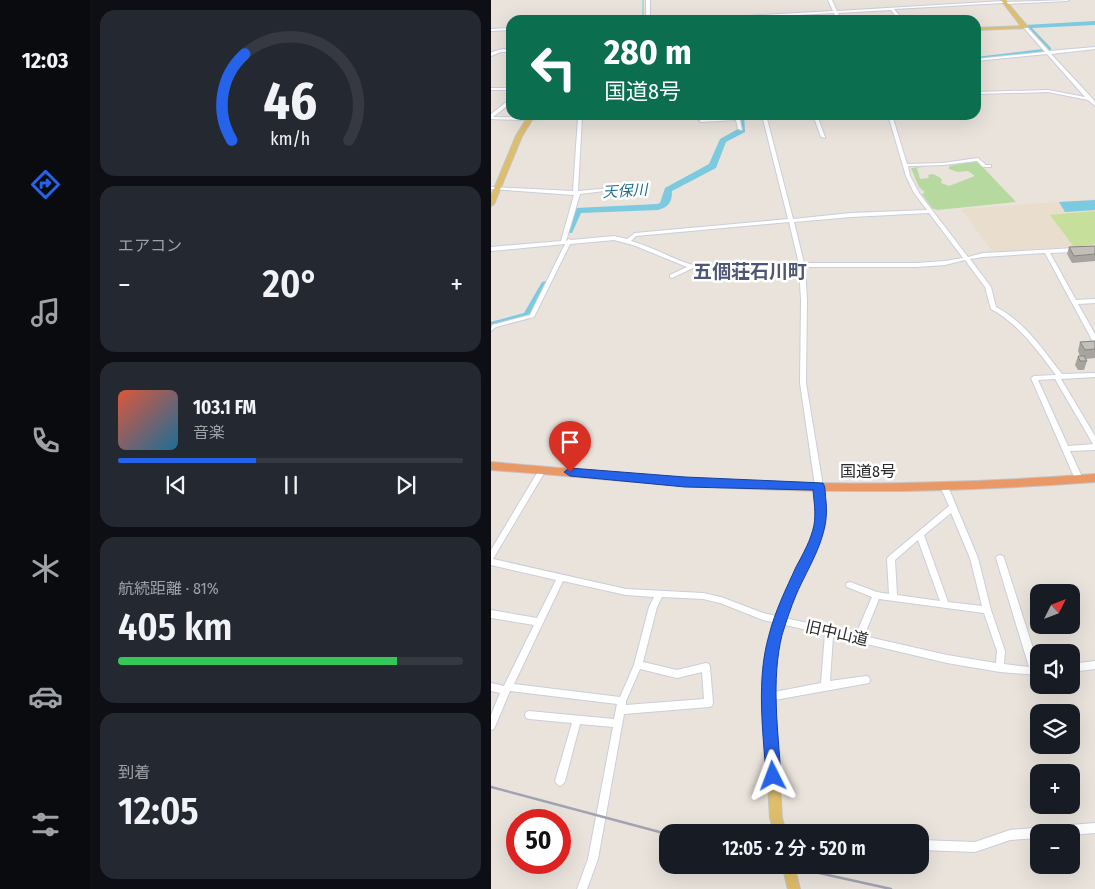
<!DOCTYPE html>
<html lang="ja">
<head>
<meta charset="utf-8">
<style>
  body { margin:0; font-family:"Fira Sans Condensed","Noto Sans JP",sans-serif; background:#242831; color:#f1f3f6; height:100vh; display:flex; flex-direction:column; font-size:19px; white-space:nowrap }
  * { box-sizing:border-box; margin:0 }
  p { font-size:16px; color:#9ea1a6 }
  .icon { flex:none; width:28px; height:28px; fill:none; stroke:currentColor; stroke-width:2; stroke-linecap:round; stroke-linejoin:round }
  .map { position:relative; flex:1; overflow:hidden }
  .side { display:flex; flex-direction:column; gap:10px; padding:10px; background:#0d0f14; width:401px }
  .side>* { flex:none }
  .banner { position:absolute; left:15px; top:15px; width:475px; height:105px; border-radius:15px; box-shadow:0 5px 20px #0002; background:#0b6e4f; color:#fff; overflow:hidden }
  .needle { width:32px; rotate:48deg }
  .buttons { position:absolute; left:539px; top:584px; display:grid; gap:10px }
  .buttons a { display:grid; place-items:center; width:50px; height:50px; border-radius:10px; background:#171b24; box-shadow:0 5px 20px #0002; font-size:25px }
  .speed { position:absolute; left:15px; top:809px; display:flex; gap:10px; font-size:25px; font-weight:700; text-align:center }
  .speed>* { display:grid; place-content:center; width:65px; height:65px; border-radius:50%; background:#171b24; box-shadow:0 5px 20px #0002; line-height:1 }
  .speed .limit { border:8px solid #d22; background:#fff; color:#111 }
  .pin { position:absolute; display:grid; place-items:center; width:42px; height:42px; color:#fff; margin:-51px -21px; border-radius:50% 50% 50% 0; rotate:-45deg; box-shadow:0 0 5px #0007 }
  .pin .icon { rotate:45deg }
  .me { position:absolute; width:55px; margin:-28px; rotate:357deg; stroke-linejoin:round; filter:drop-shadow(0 0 4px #0008) }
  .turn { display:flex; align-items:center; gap:18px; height:105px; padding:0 15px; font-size:22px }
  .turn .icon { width:65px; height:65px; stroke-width:2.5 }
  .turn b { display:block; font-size:35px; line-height:42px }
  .big { font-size:38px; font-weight:600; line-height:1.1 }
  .side .tile { flex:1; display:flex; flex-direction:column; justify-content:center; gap:8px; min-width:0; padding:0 18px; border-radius:15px; background:#242831 }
  .side .dial { align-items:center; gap:0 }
  .dial svg { height:130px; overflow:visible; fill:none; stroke:#363941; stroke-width:7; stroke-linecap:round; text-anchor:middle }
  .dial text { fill:#f1f3f6; stroke:none }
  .song { display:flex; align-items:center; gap:15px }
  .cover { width:60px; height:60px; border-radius:8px; background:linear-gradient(135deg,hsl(10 70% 55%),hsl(200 70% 35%)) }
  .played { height:5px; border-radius:2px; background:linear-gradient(90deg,#2563eb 40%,#363941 40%) }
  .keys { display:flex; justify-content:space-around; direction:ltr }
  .heat { display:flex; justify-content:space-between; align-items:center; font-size:28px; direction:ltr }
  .charge { height:8px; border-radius:4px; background:linear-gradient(90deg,#34c759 81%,#363941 0) }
  .trip { position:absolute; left:168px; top:824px; width:270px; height:50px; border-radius:15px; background:#171b24; box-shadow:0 5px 20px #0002; font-weight:600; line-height:50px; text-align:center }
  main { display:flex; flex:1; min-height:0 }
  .dock { display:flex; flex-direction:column; width:90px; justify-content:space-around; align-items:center; background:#090b0e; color:#9ea1a6 }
  .dock .icon { width:35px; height:35px }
  .dock .selected { color:#2563eb }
  .dock b { font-size:22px; color:#f1f3f6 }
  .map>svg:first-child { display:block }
  .education { fill:#e9decd }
  .green { fill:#b6d99f }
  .pitch { fill:#c6e09c }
  .water { fill:#7bcadf }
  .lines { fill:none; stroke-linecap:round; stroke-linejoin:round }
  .stream { stroke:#7bcadf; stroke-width:1 }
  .river { fill:#7bcadf; fill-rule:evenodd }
  .minor-casing { stroke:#cbced9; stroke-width:2 }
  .major-casing { stroke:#c3c3c3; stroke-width:2 }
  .highway-casing { stroke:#c3c3c3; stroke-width:2 }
  .minor { fill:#fff; fill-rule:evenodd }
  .major { fill:#dfbe6b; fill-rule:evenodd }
  .highway { fill:#ea9866; fill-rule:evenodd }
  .rail { stroke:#a0a3b1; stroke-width:2.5 }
  .wall { fill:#a7a39e }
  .building { fill:#c2beb8; stroke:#888581 }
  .route { fill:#2563eb; stroke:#184099 }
  .labels { text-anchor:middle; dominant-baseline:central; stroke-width:5; stroke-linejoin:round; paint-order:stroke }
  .far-water-label { font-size:15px; font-style:italic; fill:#1d6988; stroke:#fff }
  .street-label { font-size:16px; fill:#292929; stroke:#fff }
  .quarter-label { font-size:19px; font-weight:bold; fill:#4f5774; stroke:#fff }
</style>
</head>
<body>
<main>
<nav class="dock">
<b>12:03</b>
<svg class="icon selected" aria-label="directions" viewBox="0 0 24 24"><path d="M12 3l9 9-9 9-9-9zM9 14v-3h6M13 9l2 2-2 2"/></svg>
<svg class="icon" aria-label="music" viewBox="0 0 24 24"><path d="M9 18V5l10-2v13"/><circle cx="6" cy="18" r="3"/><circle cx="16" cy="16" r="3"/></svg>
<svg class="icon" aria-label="phone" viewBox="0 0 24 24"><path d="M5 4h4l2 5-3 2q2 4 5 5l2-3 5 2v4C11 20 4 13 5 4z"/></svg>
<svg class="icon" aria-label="climate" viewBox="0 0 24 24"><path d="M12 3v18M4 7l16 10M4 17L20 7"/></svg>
<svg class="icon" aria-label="car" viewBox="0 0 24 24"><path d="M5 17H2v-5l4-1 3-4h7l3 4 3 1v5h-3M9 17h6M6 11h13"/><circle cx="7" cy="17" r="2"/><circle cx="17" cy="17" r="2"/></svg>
<svg class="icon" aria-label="filters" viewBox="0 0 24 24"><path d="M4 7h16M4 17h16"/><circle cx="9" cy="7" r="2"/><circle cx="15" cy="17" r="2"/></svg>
</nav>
<section class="side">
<div class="tile dial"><svg viewBox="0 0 100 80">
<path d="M14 69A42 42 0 1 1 86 69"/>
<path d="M14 69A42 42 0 0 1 22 16" stroke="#2563eb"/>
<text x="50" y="56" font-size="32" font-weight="700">46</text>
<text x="50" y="72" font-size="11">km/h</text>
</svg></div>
<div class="tile"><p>エアコン</p>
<div class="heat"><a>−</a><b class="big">20°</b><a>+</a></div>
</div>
<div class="tile">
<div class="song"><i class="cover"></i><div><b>103.1 FM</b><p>音楽</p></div></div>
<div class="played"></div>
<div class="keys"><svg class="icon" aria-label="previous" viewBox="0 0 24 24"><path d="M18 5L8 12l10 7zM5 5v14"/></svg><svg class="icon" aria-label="pause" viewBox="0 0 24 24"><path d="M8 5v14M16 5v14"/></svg><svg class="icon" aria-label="next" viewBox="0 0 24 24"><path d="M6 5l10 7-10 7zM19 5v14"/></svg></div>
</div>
<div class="tile"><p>航続距離 · 81%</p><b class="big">405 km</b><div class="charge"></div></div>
<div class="tile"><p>到着</p><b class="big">12:05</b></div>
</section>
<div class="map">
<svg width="604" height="889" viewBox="0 0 604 889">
  <rect width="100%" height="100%" fill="#e9e3dc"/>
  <polygon class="education" points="604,199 604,245 580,247 501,251 470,209"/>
  <path class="green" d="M486,161L525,202L446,210L441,208L431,194L434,192L428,187L420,168L436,166L426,168L429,179L438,178L437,175C442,173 448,176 451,180L450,183L458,186L484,176L477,171L467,172L458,169V166Z"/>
  <polygon class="pitch" points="604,211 604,244 583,247 559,215"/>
  <polygon class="water" points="604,200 604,210 574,212 568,202"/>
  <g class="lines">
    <polyline class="stream" points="152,0 152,20"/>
    <g class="river">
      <polygon points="604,21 604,25 541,28 560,48 560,52 485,61 485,57 552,49 534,27 534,25"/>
      <path d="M245,115H253L254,132L235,142L225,168L181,191C181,202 178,207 167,210L90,213L81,233H75L73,231L79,212L85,208L166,204L169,203L174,188L218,164L229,139L247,129Z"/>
      <polygon points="55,281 60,284 41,317 0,329 0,322 33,313 51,282"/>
    </g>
    <defs>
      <g id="minor">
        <rect x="155" y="0" width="4" height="20"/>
        <polygon points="337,0 341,0 346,11 513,1 515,2 578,0 576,1 514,4 512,3 403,9 412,20 408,20 400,10 347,13 350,20 346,20 343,13 220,20 199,20 201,19 342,11"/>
        <polygon points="533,26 535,26 558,51 604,47 604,49 560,54 601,98 604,102 604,106 597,100 557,92 485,94 485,92 557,90 594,97 556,54 485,61 485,59 554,52 533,28"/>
        <polygon points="20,28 20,30 0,31 0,29"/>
        <polygon points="12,49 20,50 20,52 10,52 0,56 0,53 1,52"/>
        <rect x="0" y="88" width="20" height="2"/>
        <path d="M18,100H20V103L2,117C34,118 67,115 99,115L91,117L87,191L121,188L123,189L121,190L89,194L75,241L78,239L80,240L123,236L136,239L144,233L297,219L271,115H275L302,219L360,213L436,210L423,193L415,176L397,115H401L416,164L452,163L487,158L495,165H500V167H492L486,161L452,165L417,166L419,176L428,193L477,257L492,253L604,247V251L559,253L585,300L604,299V303L587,304L604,334V342L601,340L554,253L492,257L479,259L500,287L505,307C534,322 552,350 571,374L604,373V377L570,379L604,436V444H602L564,379L547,380L577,446L604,444V450L579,451L592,479L591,481H585L584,479L540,378L543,376L565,375C546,350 528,324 500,309L494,287L474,260L454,265L425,267H314L316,300L315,383L332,486L331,488H325L324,486L309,383L310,300L308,267L272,271L241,272L214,271L202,268L181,278L179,277V275L196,267L142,245L123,240L79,244L43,317L5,327L0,331L1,325L39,315L74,244L0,251V247L70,241L83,195L0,189V187L82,191L87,117L30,120L0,119V114ZM438,213L472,258L454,261L425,263H313L303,222L360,217ZM298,222L308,264C279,269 233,272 205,266C183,260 162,247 140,241L145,236Z"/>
        <polygon points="244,115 248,115 251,130 247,129 245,120 210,122 208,121 210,120 244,118"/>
        <polygon points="322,115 326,115 334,137 334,138 330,137"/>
        <path d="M51,467L53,468L55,470L2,559L135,589L212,593L230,597L272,613L365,634L381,597L356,587L355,585L356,583L359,582L386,592L398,594L396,559L397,557L458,506L449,486L450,484H456L487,558L500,610L514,651L513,664L538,667L505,558L506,556L509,555L512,556L513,558L548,667V675L509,672L456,663L342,636L339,681L375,676L378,677L379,680L378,683L278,701L275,700L274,697L275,694L278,693L330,683L334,634L272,620L229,603L212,599L171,597L166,607L152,662L186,670L215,663L218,664L219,667L222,703L221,706L218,707L133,714L107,859L96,889H86L97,859L122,727L89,724L74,781L72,784L69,786L66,784L64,781L81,723L38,719L35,718L34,715L35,712L38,711L123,719L126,704L19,691L3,729L0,730V715L9,693L0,691V683L13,686L43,625L0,618V610L46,618L65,580L0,565V550L49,468ZM460,513L479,558L491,606L457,602L433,535ZM427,540L449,601L406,595L404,560ZM72,581L135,595L163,597L158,607L143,665L129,697L23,684ZM388,599L493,613L506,651L505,663L456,655L373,636ZM149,669L186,678L211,672L213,699L135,705V701Z"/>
        <polygon points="604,661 604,669 580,672 580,664"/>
        <polygon points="604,823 604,833 580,835 580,832 548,832 548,838 519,840 484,852 429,850 429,840 484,842 519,830"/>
      </g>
      <g id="major">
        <polygon points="510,0 514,0 536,26 536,28 485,30 485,28 530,26"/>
        <polygon points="38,115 44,115 31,136 3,204 0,206 0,196 25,136"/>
        <polygon points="328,483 331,484 333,486 335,513 334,526 328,543 303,596 290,633 285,655 283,677 285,716 291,818 295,832 283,832 279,818 273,716 273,677 275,655 280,633 293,596 318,543 324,526 325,513 323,486 325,484"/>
        <polygon points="291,865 303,865 309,889 297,889"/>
      </g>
      <path id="highway" d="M0,462C82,469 163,477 245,481C365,486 484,483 604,474V482C484,491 365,494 245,488C163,485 82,476 0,470Z"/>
    </defs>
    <use href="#minor" class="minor-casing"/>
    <use href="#major" class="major-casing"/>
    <use href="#highway" class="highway-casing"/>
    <use href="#minor" class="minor"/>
    <use href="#major" class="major"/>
    <use href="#highway" class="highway"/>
    <g class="rail">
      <polyline points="0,787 176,834"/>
      <polyline points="268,865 300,873"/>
      <polyline points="292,865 400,889"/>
    </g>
  </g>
  <g class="wall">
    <polygon points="604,246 604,261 581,263 576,254 578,247"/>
    <polygon points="604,341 604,358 595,359 596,361 593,370 587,370 584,365 587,356 589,356 587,351 589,342"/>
  </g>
  <g class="building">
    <polygon points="604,246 604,254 583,256 578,247"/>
    <polygon points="604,341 604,349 594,350 589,342"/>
    <polygon points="587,356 593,356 596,361 589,361"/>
  </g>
  <path class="route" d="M79,468L194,477L332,483C335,488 334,495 335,501C339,536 318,565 305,595C300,607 295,622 291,635C280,680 287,730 290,776L288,782L282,784L277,782L275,776C272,730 265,680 278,635C284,611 295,589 305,567C312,554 320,540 323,525C325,513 323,502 322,490L194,487L79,476L73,472Z"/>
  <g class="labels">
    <g class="far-water-label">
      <text transform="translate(134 191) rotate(-3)">天保川</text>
    </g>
    <g class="street-label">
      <text x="377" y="471">国道8号</text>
      <text transform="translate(346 633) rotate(13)">旧中山道</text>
    </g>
    <g class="quarter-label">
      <text x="259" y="271">五個荘石川町</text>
    </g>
  </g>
</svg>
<div class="buttons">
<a><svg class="needle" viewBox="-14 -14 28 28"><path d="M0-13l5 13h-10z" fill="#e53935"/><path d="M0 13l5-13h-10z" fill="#9ea1a6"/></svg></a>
<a><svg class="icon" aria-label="sound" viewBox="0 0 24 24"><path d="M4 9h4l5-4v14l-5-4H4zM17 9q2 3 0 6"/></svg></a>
<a><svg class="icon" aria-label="layers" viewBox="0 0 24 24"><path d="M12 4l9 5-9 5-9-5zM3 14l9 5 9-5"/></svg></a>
<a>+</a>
<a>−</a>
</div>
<div class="speed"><div class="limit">50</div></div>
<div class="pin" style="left:79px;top:472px;background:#d93025"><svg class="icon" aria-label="arrive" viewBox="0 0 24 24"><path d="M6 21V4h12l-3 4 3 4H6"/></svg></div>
<svg class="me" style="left:282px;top:776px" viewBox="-20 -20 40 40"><path d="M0-17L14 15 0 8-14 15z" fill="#2563eb" stroke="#fff" stroke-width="4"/></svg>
<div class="trip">12:05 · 2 分 · 520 m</div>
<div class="banner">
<div class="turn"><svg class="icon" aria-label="left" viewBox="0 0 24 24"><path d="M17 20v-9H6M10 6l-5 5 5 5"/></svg><div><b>280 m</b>国道8号</div></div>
</div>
</div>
</main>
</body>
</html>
